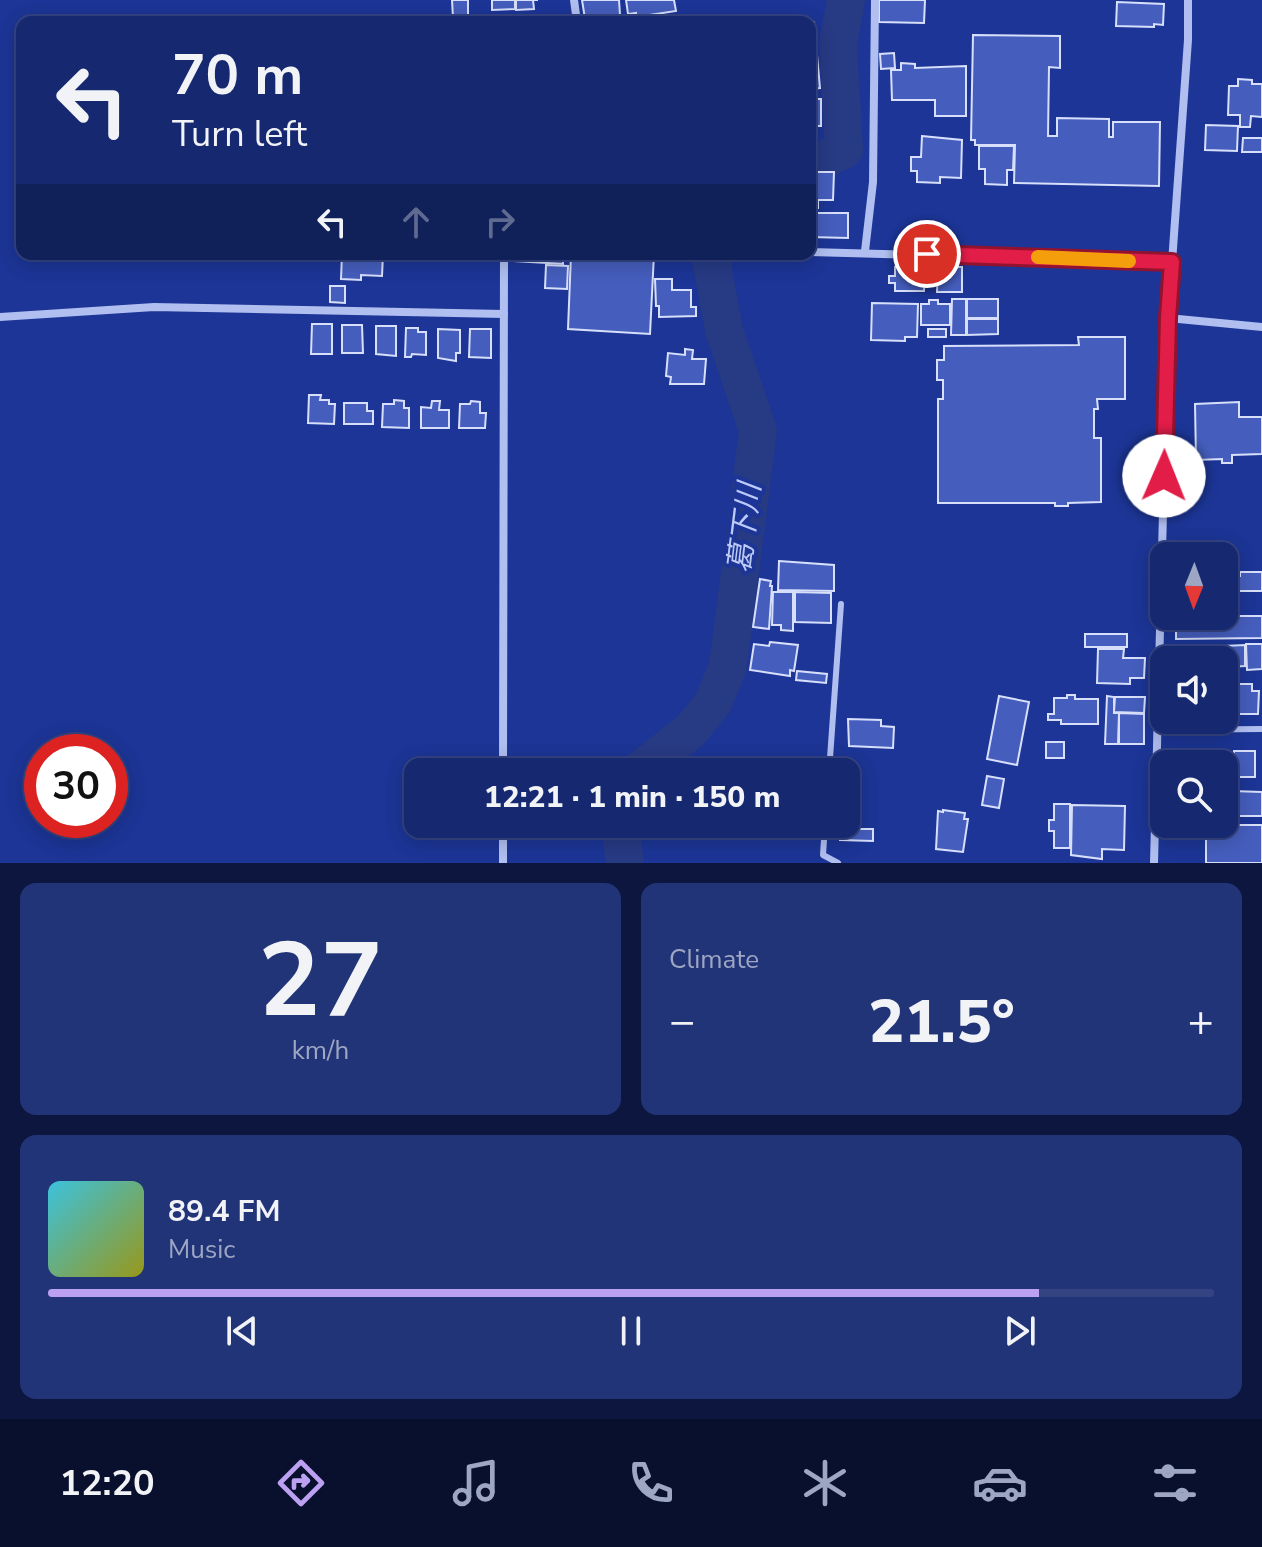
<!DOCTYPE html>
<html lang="en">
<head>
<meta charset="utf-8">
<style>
  body { margin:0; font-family:"Nunito Sans","Noto Sans JP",sans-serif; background:#223478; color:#f1f3f6; height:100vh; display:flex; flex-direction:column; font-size:30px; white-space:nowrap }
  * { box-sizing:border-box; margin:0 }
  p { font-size:26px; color:#9da6c3 }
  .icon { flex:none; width:44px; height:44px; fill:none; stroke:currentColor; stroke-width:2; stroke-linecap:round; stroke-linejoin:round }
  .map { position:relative; height:863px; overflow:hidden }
  .sheet { display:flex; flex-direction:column; gap:20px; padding:20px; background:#0c163e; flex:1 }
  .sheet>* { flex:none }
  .hud { position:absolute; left:16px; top:16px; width:800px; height:244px; border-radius:16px; box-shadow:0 4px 20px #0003,0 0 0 2px #344483; background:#152870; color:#f1f3f6; overflow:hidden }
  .needle { width:52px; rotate:181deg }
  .controls { position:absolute; left:1150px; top:542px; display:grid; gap:16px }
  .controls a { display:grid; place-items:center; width:88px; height:88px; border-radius:16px; background:#152870; box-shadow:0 4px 20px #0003,0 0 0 2px #344483; font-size:40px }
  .speed { position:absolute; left:24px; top:734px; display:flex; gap:16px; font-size:40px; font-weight:700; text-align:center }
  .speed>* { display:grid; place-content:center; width:104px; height:104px; border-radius:50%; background:#152870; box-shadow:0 4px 20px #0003,0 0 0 2px #344483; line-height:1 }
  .speed .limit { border:12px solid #d22; background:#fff; color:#111 }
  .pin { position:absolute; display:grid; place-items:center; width:68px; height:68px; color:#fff; margin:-34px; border:4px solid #fff; border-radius:50%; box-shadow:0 2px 8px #0007 }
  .me { position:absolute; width:88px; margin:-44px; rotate:1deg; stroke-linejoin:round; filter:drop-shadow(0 0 6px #0008) }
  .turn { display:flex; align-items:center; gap:28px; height:168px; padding:0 24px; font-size:36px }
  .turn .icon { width:104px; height:104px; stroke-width:2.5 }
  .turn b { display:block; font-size:56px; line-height:68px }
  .lanes { display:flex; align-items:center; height:76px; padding:0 24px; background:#0003; justify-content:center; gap:40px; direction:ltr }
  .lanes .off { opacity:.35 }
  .big { font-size:60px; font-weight:800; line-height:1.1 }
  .sheet .widget { flex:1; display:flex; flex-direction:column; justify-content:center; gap:12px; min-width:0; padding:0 28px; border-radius:16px; background:#223478 }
  .sheet .dial { align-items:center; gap:0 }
  .dial b { font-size:104px; line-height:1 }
  .song { display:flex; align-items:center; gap:24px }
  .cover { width:96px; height:96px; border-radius:12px; background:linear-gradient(135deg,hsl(190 70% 55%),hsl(60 70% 35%)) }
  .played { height:8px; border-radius:4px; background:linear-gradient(90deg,#bca0f2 85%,#344483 85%) }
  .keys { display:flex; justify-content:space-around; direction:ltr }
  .heat { display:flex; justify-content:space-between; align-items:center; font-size:44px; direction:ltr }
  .sheet .tiles { flex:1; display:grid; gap:20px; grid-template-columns:1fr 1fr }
  .widget:last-child { grid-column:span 2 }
  .trip { position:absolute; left:404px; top:758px; width:456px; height:80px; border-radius:16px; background:#152870; box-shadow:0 4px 20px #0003,0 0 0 2px #344483; font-weight:800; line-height:80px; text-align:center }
  .tab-bar { display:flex; height:128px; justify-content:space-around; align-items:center; background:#08102d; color:#9da6c3 }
  .tab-bar .icon { width:56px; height:56px }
  .tab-bar .on { color:#bca0f2 }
  .tab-bar b { font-size:36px; color:#f1f3f6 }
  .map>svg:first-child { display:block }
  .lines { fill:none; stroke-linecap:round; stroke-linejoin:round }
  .river { stroke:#273a84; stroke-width:38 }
  .building { fill:#455ebd; stroke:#d7dffb; stroke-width:2 }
  .lane { stroke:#b0bef0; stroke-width:6 }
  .street { stroke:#b0bef0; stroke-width:8 }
  .route-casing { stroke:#92132f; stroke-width:20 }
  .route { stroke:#e11d48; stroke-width:14 }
  .slow { stroke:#f59e0b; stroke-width:14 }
  .labels { text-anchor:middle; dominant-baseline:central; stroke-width:8; stroke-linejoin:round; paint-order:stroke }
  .water-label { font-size:30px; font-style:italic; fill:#bdc9f6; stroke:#1c3596 }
</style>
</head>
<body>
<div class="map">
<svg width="1262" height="863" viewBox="0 0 1262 863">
  <rect width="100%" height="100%" fill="#1c3596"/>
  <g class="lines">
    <g class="river">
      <polyline points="810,160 818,162 844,150 838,44 846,0"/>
      <polyline points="638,772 691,730 713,703 728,666 758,431 724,330 710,254"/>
      <polyline points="620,824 625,863"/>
    </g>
  </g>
  <g class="building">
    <polygon points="452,0 468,0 468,15 453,18"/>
    <polygon points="492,0 515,0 515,9 492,10"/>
    <polygon points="516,0 538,0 533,0 534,9 516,10"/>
    <polygon points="582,0 619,0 620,15 585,19"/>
    <polygon points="626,0 674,0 676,11 636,17 636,13 628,14"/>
    <polygon points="879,0 925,0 924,23 879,22"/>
    <polygon points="1117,2 1164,4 1163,25 1154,24 1154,27 1116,26"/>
    <polygon points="702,16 759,17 759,22 702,22"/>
    <polygon points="810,22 814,22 820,88 810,89"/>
    <polygon points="973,35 1060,36 1060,68 1049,67 1048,136 1057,136 1057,118 1109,119 1109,137 1113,137 1113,122 1160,122 1159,186 1014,183 1015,145 975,145 975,140 971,140"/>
    <polygon points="894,53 895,68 881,69 880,54"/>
    <polygon points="901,63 915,64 915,68 966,66 966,116 935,116 935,100 892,100 891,70 901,70"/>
    <polygon points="1238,79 1252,80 1252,84 1262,84 1262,117 1251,116 1250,127 1240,127 1240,115 1228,115 1229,86 1238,86"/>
    <rect x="810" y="99" width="11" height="27"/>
    <polygon points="1206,125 1238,126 1237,151 1205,150"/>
    <polygon points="922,136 962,140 961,178 940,177 940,183 917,182 917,171 911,171 911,157 921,157"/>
    <polygon points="1243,138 1262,138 1262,152 1242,152"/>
    <polygon points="979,146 1014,146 1013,170 1007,170 1007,185 985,184 985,169 979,169"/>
    <polygon points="810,166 815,166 815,172 834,172 833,200 818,200 818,208 810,208"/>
    <polygon points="810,213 848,213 848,238 810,237"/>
    <polygon points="342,254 383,254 382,276 361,275 361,280 341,279"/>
    <polygon points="514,254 563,254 563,264 514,261"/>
    <polygon points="571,254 654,254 650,334 568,329"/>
    <polygon points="546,265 568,266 567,289 545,288"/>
    <polygon points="895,267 925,267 924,291 895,291 895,283 889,283 889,276 895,276"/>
    <polygon points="938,267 962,267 962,292 937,292"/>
    <polygon points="655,279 672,279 672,290 691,290 691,307 696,307 696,316 659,317 659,306 656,306"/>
    <polygon points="330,286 345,286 345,303 330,302"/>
    <polygon points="952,299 966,299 966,335 951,335"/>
    <rect x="967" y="299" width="31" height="19"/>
    <polygon points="929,300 938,300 938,304 950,304 950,325 921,325 921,304 929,304"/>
    <polygon points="872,303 918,304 917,337 905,337 905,341 871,340"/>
    <polygon points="967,319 998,319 998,334 967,335"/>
    <polygon points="312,324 332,324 332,354 311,354"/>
    <polygon points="342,325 362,325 363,353 342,353"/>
    <polygon points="376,326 396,326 396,356 376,354"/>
    <polygon points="406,328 418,328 418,332 426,332 426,355 412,354 411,357 405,357"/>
    <polygon points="438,329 460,330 460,353 456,353 456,361 438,358"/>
    <polygon points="470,329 491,329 491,358 469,357"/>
    <rect x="928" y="329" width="18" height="8"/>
    <polygon points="1078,337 1125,337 1125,399 1097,399 1098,409 1094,409 1094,438 1101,438 1101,502 1068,503 1068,506 1055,506 1055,503 938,503 938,399 943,399 943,380 937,380 937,360 944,360 944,346 1079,345"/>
    <polygon points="685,349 693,350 692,359 706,359 704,384 670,384 671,377 666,376 668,353 685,355"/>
    <polygon points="309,395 321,395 320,400 329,400 329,404 335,404 334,424 308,423"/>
    <polygon points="394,400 404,401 404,408 409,408 409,428 382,427 383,404 394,404"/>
    <polygon points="432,401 440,401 439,410 449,410 449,428 421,428 421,407 431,408"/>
    <polygon points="471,401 480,402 480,413 486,413 485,428 459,428 460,404 470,404"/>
    <polygon points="1239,402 1239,417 1262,417 1262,454 1232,455 1232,463 1222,463 1222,459 1196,460 1195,404"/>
    <polygon points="344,403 367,403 367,411 373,411 373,424 344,424"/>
    <polygon points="779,561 834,565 834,591 778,590"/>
    <polygon points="1240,572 1262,572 1262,591 1234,591 1234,576 1240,576"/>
    <polygon points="760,579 771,581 770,586 772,586 769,629 753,627"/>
    <polygon points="773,592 793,592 793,631 781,630 781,625 772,625"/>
    <polygon points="795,592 831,593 831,623 795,622"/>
    <polygon points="1176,616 1262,616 1262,638 1176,639"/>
    <rect x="1085" y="634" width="42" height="13"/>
    <polygon points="770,642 798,645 794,671 790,670 790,676 750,670 754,644 769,646"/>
    <polygon points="1246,644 1262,644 1262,669 1247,670"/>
    <polygon points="1245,645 1245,666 1224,667 1224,660 1199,660 1199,647"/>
    <polygon points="1173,646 1194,646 1194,660 1174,660"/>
    <polygon points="1098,649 1124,649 1123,658 1145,658 1144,678 1130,678 1130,684 1097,683"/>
    <polygon points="797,671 827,674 826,683 796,680"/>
    <polygon points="1234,684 1252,684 1252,691 1259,691 1258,714 1234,714"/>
    <polygon points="1067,695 1075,695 1075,699 1098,699 1098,724 1061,724 1061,720 1048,720 1048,714 1054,714 1054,698 1067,698"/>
    <polygon points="999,696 1029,702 1017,765 987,759"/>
    <polygon points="1107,696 1114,697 1114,713 1119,713 1118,744 1105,744"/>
    <polygon points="1115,697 1145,697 1144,713 1114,712"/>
    <polygon points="1119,713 1144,714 1144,744 1119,744"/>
    <polygon points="848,719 881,720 881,726 894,727 893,748 849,746"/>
    <rect x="1046" y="742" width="18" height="16"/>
    <rect x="1177" y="750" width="20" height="14"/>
    <rect x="1234" y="751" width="21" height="26"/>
    <polygon points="1229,760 1229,775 1224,776 1224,764 1204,764 1204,761"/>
    <polygon points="987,776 1004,779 999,808 982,805"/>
    <polygon points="1232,791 1262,792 1262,816 1232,816"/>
    <polygon points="1054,804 1070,804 1070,848 1054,848 1054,831 1049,831 1049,820 1054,820"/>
    <polygon points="1072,805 1125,806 1124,850 1102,849 1102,859 1071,855"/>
    <polygon points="943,810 965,813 964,819 968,819 963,852 936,849 938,811 943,812"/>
    <rect x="1206" y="825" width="56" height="38"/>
    <polygon points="840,829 873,829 873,841 840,840"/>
  </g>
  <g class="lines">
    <g class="lane">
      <polyline points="1157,730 1262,729"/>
      <polyline points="829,772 841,604"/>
      <polyline points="825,824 823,855 838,863"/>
    </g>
    <g class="street">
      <polyline points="574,0 577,22"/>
      <polyline points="865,251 873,182 875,0"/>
      <polyline points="810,252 1172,262"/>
      <polyline points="0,317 154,307 504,314"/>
      <polyline points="1168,318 1262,327"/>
      <polyline points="503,772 504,254"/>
      <polyline points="503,863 503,824"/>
      <polyline points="1154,863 1168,318 1188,40 1188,0"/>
    </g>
  </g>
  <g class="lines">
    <defs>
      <polyline id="route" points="927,254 1172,262 1168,318 1164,476"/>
    </defs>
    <use href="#route" class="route-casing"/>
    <use href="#route" class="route"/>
    <polyline class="slow" points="1038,257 1129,261"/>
  </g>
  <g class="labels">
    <g class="water-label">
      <text transform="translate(745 528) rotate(-83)">葛下川</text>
    </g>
  </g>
</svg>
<div class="controls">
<a><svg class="needle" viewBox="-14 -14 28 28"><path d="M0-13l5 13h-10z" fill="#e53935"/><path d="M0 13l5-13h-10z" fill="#9da6c3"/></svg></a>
<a><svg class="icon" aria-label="sound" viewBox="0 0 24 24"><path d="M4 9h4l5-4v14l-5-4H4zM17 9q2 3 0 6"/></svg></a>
<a><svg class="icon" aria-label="search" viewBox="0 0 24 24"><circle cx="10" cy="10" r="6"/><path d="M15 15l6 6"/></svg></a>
</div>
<div class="speed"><div class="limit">30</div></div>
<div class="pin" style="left:927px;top:254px;background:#d93025"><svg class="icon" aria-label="arrive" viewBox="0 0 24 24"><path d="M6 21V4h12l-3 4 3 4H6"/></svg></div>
<svg class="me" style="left:1164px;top:476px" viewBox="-20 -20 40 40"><circle r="19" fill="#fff"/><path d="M0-13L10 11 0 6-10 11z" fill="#e11d48"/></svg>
<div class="trip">12:21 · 1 min · 150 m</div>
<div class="hud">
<div class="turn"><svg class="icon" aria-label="left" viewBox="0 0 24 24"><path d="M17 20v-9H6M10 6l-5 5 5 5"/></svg><div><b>70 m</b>Turn left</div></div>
<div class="lanes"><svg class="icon" aria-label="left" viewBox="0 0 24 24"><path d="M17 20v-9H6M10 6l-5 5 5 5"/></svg><svg class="icon off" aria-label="ahead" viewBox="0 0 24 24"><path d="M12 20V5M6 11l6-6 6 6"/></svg><svg class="icon off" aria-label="right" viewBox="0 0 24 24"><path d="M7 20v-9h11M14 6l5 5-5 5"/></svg></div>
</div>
</div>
<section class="sheet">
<div class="tiles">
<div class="widget dial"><b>27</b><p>km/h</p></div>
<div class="widget"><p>Climate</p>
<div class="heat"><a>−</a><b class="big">21.5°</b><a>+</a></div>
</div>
<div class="widget">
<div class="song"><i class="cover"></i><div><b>89.4 FM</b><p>Music</p></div></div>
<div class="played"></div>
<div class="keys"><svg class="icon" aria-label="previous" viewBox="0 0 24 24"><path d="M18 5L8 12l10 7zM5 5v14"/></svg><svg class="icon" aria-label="pause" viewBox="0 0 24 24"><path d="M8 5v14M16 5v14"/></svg><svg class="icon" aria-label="next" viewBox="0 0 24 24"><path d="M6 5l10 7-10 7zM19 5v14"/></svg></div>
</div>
</div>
</section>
<nav class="tab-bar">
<b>12:20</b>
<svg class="icon on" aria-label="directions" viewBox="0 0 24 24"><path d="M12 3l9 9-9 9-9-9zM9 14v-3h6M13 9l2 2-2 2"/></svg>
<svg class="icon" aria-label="music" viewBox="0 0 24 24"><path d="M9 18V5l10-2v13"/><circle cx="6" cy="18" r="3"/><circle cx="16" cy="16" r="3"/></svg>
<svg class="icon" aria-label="phone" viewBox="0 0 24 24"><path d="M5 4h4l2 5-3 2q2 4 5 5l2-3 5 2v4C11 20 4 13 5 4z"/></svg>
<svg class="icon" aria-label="climate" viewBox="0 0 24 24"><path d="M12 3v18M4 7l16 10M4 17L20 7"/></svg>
<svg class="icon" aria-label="car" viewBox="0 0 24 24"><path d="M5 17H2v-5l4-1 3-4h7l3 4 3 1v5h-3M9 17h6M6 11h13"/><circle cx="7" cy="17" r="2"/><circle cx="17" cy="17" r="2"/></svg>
<svg class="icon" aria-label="filters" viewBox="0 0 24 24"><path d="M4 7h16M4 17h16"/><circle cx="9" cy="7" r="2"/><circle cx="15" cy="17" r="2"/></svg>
</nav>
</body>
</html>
